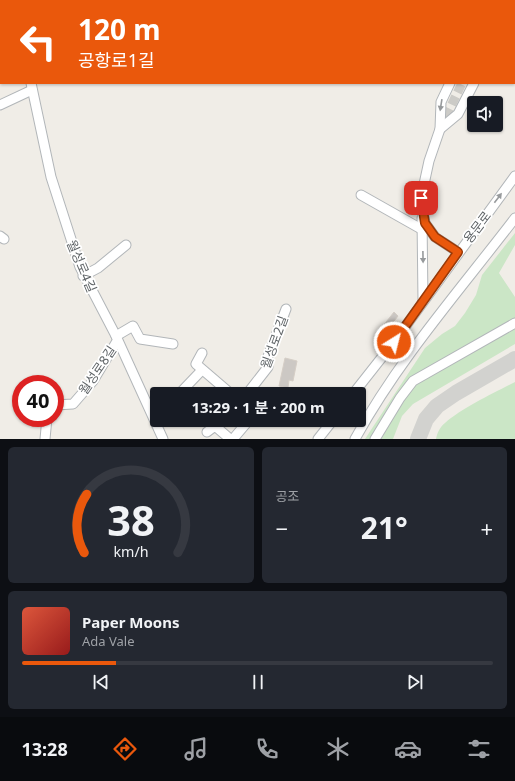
<!DOCTYPE html>
<html lang="ko">
<head>
<meta charset="utf-8">
<style>
  body { margin:0; font-family:"Noto Sans","Noto Sans KR",sans-serif; background:#242831; color:#f1f3f6; height:100vh; display:flex; flex-direction:column; font-size:15px; white-space:nowrap }
  * { box-sizing:border-box; margin:0 }
  p { font-size:13px; color:#9ea1a6 }
  .icon { flex:none; width:22px; height:22px; fill:none; stroke:currentColor; stroke-width:2; stroke-linecap:round; stroke-linejoin:round }
  .map { position:relative; height:439px; overflow:hidden }
  .details { display:flex; flex-direction:column; gap:8px; padding:8px; background:#0d0f14; flex:1 }
  .details>* { flex:none }
  .top-card { position:absolute; left:0px; top:0px; width:515px; height:84px; box-shadow:0 1px 3px #0004; background:#ea580c; color:#fff; overflow:hidden }
  .buttons { position:absolute; left:467px; top:96px; display:grid; gap:8px }
  .buttons a { display:grid; place-items:center; width:36px; height:36px; border-radius:4px; background:#171b24; box-shadow:0 1px 3px #0004; font-size:20px }
  .speed { position:absolute; left:12px; top:375px; display:flex; gap:8px; font-size:20px; font-weight:700; text-align:center }
  .speed>* { display:grid; place-content:center; width:52px; height:52px; border-radius:50%; background:#171b24; box-shadow:0 1px 3px #0004; line-height:1 }
  .speed .limit { border:6px solid #d22; background:#fff; color:#111 }
  .pin { position:absolute; display:grid; place-items:center; width:34px; height:34px; color:#fff; margin:-17px; border-radius:8px; box-shadow:0 2px 6px #0006 }
  .me { position:absolute; width:44px; margin:-22px; rotate:36deg; stroke-linejoin:round; filter:drop-shadow(0 0 3px #0008) }
  .turn { display:flex; align-items:center; gap:14px; height:84px; padding:0 12px; font-size:18px }
  .turn .icon { width:52px; height:52px; stroke-width:2.5 }
  .turn b { display:block; font-size:28px; line-height:34px }
  .big { font-size:30px; font-weight:700; line-height:1.1 }
  .details .tile { flex:1; display:flex; flex-direction:column; justify-content:center; gap:6px; min-width:0; padding:0 14px; border-radius:6px; background:#242831 }
  .details .dial { align-items:center; gap:0 }
  .dial svg { height:104px; overflow:visible; fill:none; stroke:#363941; stroke-width:7; stroke-linecap:round; text-anchor:middle }
  .dial text { fill:#f1f3f6; stroke:none }
  .song { display:flex; align-items:center; gap:12px }
  .cover { width:48px; height:48px; border-radius:6px; background:linear-gradient(135deg,hsl(10 70% 55%),hsl(0 70% 35%)) }
  .played { height:4px; border-radius:2px; background:linear-gradient(90deg,#ea580c 20%,#363941 20%) }
  .keys { display:flex; justify-content:space-around; direction:ltr }
  .heat { display:flex; justify-content:space-between; align-items:center; font-size:22px; direction:ltr }
  .details .tiles { flex:1; display:grid; gap:8px; grid-template-columns:1fr 1fr }
  .tile:last-child { grid-column:span 2 }
  .trip { position:absolute; left:150px; top:387px; width:216px; height:40px; border-radius:4px; background:#171b24; box-shadow:0 1px 3px #0004; font-weight:700; line-height:40px; text-align:center }
  .dock { display:flex; height:64px; justify-content:space-around; align-items:center; background:#090b0e; color:#9ea1a6 }
  .dock .icon { width:28px; height:28px }
  .dock .on { color:#ea580c }
  .dock b { font-size:18px; color:#f1f3f6 }
  .map>svg:first-child { display:block }
  .green { fill:#cbe6c6 }
  .lines { fill:none; stroke-linecap:round; stroke-linejoin:round }
  .taxiway { stroke:#d2d2cf; stroke-width:16 }
  .building { fill:#ccc8c4; stroke:#d5cec6 }
  .minor-tunnel { stroke:#cccbc7; stroke-width:9; stroke-dasharray:9 4.5; stroke-linecap:butt }
  .minor-casing { stroke:#b2b6b9; stroke-width:11 }
  .minor { stroke:#fff; stroke-width:9 }
  .oneway { fill:#979a9c }
  .route-casing { stroke:#983908; stroke-width:10 }
  .route { stroke:#ea580c; stroke-width:7 }
  .labels { text-anchor:middle; dominant-baseline:central; stroke-width:3.5; stroke-linejoin:round; paint-order:stroke }
  .street-label { font-size:13px; fill:#5f6467; stroke:#fff }
</style>
</head>
<body>
<div class="map">
<svg width="515" height="439" viewBox="0 0 515 439">
  <rect width="100%" height="100%" fill="#f0ede7"/>
  <g class="green">
    <polygon points="515,233 515,245 499,273 515,297 515,344 413,404 402,416 393,439 365,439 425,348 442,334 455,326 465,313 476,295 482,275"/>
    <path d="M515,382V439H436C437,433 440,427 445,423C462,408 494,393 515,382Z"/>
  </g>
  <g class="lines">
    <polyline class="taxiway" points="418,439 426,419 437,406 456,393 515,359"/>
  </g>
  <g class="building">
    <polygon points="394,312 398,316 387,330 383,326"/>
    <polygon points="285,358 297,361 293,381 289,380 288,388 279,386"/>
  </g>
  <g class="lines">
    <g class="minor-tunnel">
      <polyline points="503,1 504,0"/>
      <polyline points="440,129 462,83"/>
    </g>
    <defs>
      <g id="minor">
        <polyline points="10,0 11,1"/>
        <polyline points="53,0 63,1"/>
        <polyline points="73,1 78,0"/>
        <polyline points="127,1 128,0"/>
        <polyline points="491,1 492,0"/>
        <polyline points="514,5 515,3"/>
        <polyline points="31,83 51,177 80,267 116,336 163,439"/>
        <polyline points="450,83 441,102 440,129 429,161 421,198 425,223 435,237 458,252"/>
        <polyline points="0,105 32,90"/>
        <polyline points="440,129 458,114 474,83"/>
        <polyline points="361,195 423,230"/>
        <polyline points="422,218 423,301"/>
        <polyline points="0,236 4,239"/>
        <polyline points="83,276 98,268 126,245"/>
        <polyline points="116,336 133,326 140,339 173,344"/>
        <polyline points="202,353 196,364 231,394"/>
        <polyline points="179,394 202,370"/>
        <polyline points="247,394 268,367 267,359 286,309"/>
        <polyline points="353,394 394,342 515,176"/>
        <polyline points="55,405 73,404 93,381 117,341"/>
        <polyline points="207,432 215,426 230,439"/>
        <polyline points="45,439 47,418"/>
        <polyline points="233,439 249,420"/>
        <polyline points="318,439 333,420"/>
        <path d="M355,439C399,359 460,290 515,218"/>
        <polyline points="375,439 400,398 413,381 515,323"/>
      </g>
    </defs>
    <use href="#minor" class="minor-casing"/>
    <use href="#minor" class="minor"/>
  </g>
  <defs><path id="oneway-solid" d="M-6-.8H1V-3.2L6.5 0L1 3.2V.8H-6Z"/></defs>
  <g class="oneway">
    <use href="#oneway-solid" transform="translate(441 105) rotate(99)"/>
    <use href="#oneway-solid" transform="translate(498 198) rotate(-53)"/>
    <use href="#oneway-solid" transform="translate(423 257) rotate(89)"/>
  </g>
  <g class="lines">
    <defs>
      <polyline id="route" points="394,342 458,252 435,237 425,223 421,198"/>
    </defs>
    <use href="#route" class="route-casing"/>
    <use href="#route" class="route"/>
  </g>
  <g class="labels">
    <g class="street-label">
      <text transform="translate(477 227) rotate(-53)">용문로</text>
      <text transform="translate(82 266) rotate(67)">월성로4길</text>
      <text transform="translate(274 342) rotate(-70)">월성로2길</text>
      <text transform="translate(97 370) rotate(-56)">월성로8길</text>
    </g>
  </g>
</svg>
<div class="buttons">
<a><svg class="icon" aria-label="sound" viewBox="0 0 24 24"><path d="M4 9h4l5-4v14l-5-4H4zM17 9q2 3 0 6"/></svg></a>
</div>
<div class="speed"><div class="limit">40</div></div>
<div class="pin" style="left:421px;top:198px;background:#d93025"><svg class="icon" aria-label="arrive" viewBox="0 0 24 24"><path d="M6 21V4h12l-3 4 3 4H6"/></svg></div>
<svg class="me" style="left:394px;top:342px" viewBox="-20 -20 40 40"><circle r="17" fill="#ea580c" stroke="#fff" stroke-width="3"/><path d="M0-11L8 9 0 5-8 9z" fill="#fff"/></svg>
<div class="trip">13:29 · 1 분 · 200 m</div>
<div class="top-card">
<div class="turn"><svg class="icon" aria-label="left" viewBox="0 0 24 24"><path d="M17 20v-9H6M10 6l-5 5 5 5"/></svg><div><b>120 m</b>공항로1길</div></div>
</div>
</div>
<section class="details">
<div class="tiles">
<div class="tile dial"><svg viewBox="0 0 100 80">
<path d="M14 69A42 42 0 1 1 86 69"/>
<path d="M14 69A42 42 0 0 1 16 24" stroke="#ea580c"/>
<text x="50" y="56" font-size="32" font-weight="700">38</text>
<text x="50" y="72" font-size="11">km/h</text>
</svg></div>
<div class="tile"><p>공조</p>
<div class="heat"><a>−</a><b class="big">21°</b><a>+</a></div>
</div>
<div class="tile">
<div class="song"><i class="cover"></i><div><b>Paper Moons</b><p>Ada Vale</p></div></div>
<div class="played"></div>
<div class="keys"><svg class="icon" aria-label="previous" viewBox="0 0 24 24"><path d="M18 5L8 12l10 7zM5 5v14"/></svg><svg class="icon" aria-label="pause" viewBox="0 0 24 24"><path d="M8 5v14M16 5v14"/></svg><svg class="icon" aria-label="next" viewBox="0 0 24 24"><path d="M6 5l10 7-10 7zM19 5v14"/></svg></div>
</div>
</div>
</section>
<nav class="dock">
<b>13:28</b>
<svg class="icon on" aria-label="directions" viewBox="0 0 24 24"><path d="M12 3l9 9-9 9-9-9zM9 14v-3h6M13 9l2 2-2 2"/></svg>
<svg class="icon" aria-label="music" viewBox="0 0 24 24"><path d="M9 18V5l10-2v13"/><circle cx="6" cy="18" r="3"/><circle cx="16" cy="16" r="3"/></svg>
<svg class="icon" aria-label="phone" viewBox="0 0 24 24"><path d="M5 4h4l2 5-3 2q2 4 5 5l2-3 5 2v4C11 20 4 13 5 4z"/></svg>
<svg class="icon" aria-label="climate" viewBox="0 0 24 24"><path d="M12 3v18M4 7l16 10M4 17L20 7"/></svg>
<svg class="icon" aria-label="car" viewBox="0 0 24 24"><path d="M5 17H2v-5l4-1 3-4h7l3 4 3 1v5h-3M9 17h6M6 11h13"/><circle cx="7" cy="17" r="2"/><circle cx="17" cy="17" r="2"/></svg>
<svg class="icon" aria-label="filters" viewBox="0 0 24 24"><path d="M4 7h16M4 17h16"/><circle cx="9" cy="7" r="2"/><circle cx="15" cy="17" r="2"/></svg>
</nav>
</body>
</html>
